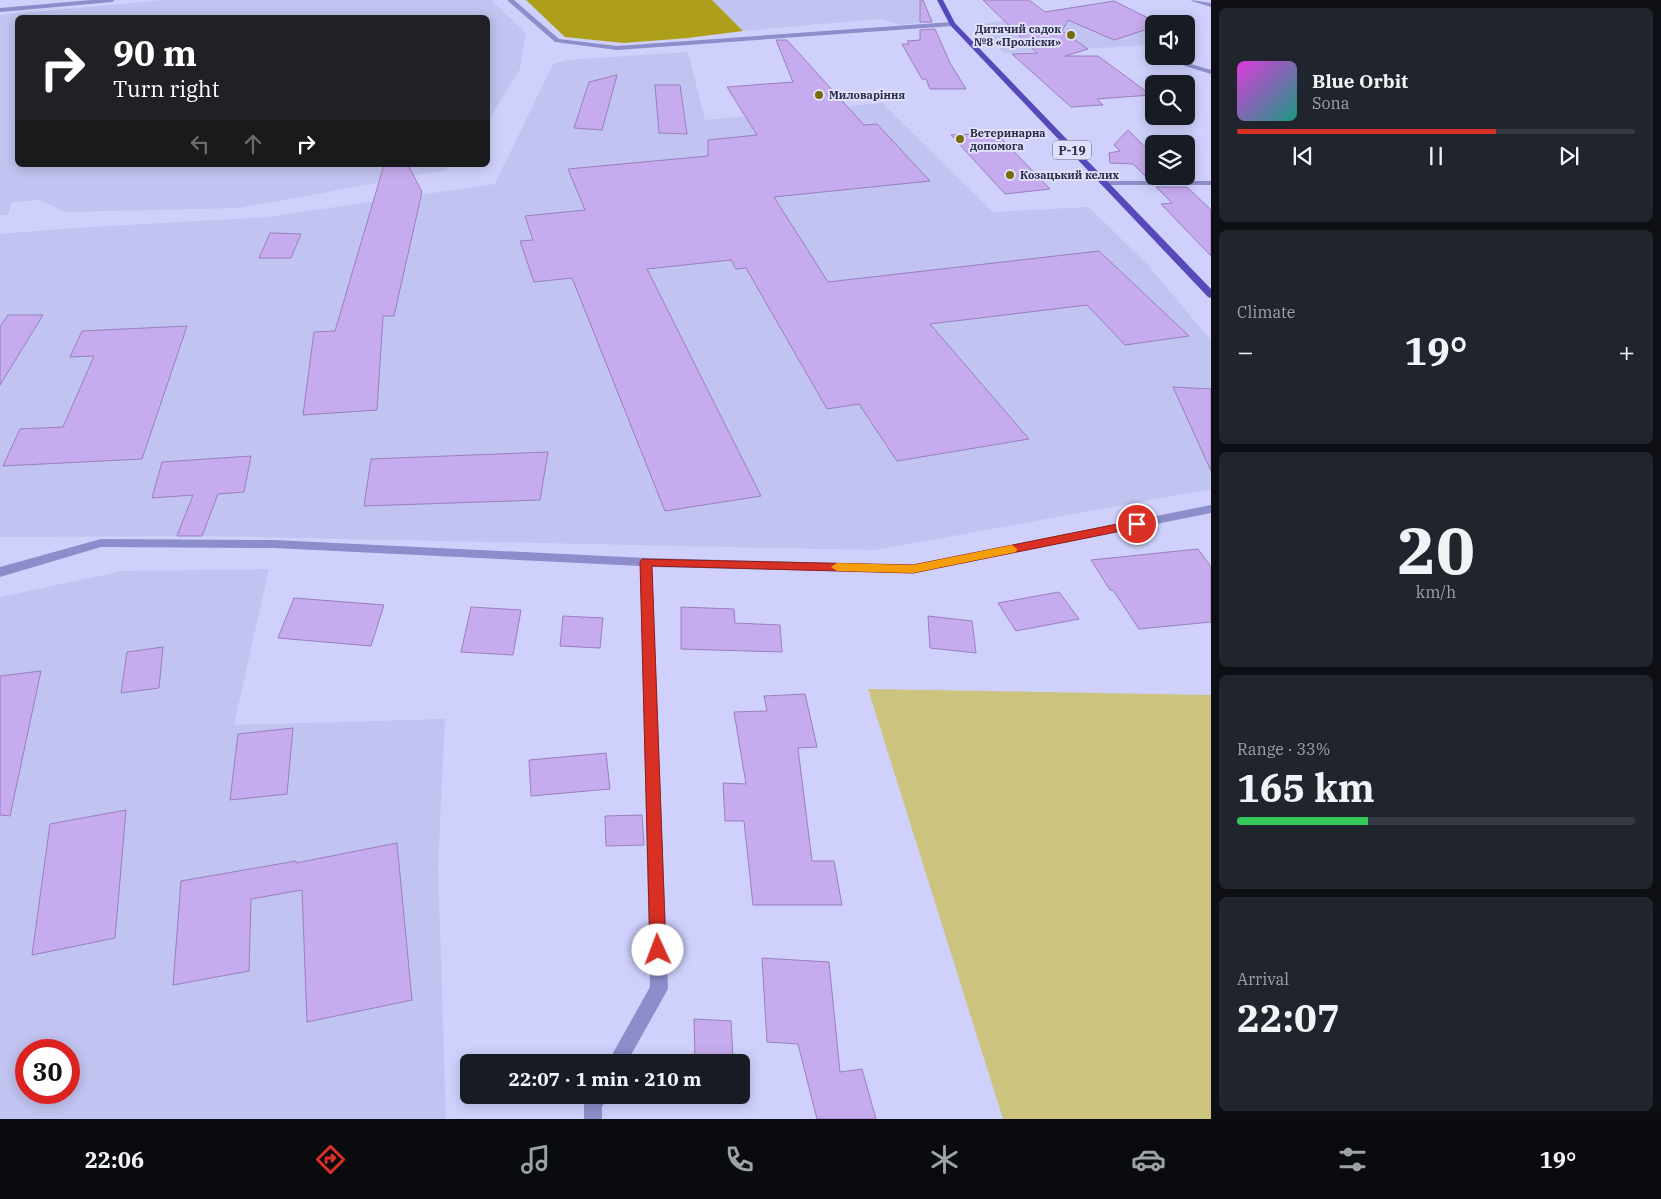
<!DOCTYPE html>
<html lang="en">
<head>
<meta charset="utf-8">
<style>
  body { margin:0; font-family:"IBM Plex Serif",serif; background:#20242c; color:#f1f3f6; height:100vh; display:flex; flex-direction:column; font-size:19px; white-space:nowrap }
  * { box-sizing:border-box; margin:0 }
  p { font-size:16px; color:#9ea1a6 }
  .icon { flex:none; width:28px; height:28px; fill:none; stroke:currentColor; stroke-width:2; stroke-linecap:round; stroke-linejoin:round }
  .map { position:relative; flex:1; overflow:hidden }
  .sheet { display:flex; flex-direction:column; gap:8px; padding:8px; background:#0d0f14; width:450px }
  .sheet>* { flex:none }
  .banner { position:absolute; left:15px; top:15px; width:475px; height:152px; border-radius:8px; box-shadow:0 2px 12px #0003; background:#202124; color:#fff; overflow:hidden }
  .buttons { position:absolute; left:1145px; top:15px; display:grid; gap:10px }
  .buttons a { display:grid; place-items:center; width:50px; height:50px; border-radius:8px; background:#171b24; box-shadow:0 2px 12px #0003; font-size:25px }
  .speed { position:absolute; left:15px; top:1039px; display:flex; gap:10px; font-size:25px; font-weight:700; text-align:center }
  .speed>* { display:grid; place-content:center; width:65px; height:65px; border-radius:50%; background:#171b24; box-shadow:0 2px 12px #0003; line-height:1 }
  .speed .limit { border:8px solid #d22; background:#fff; color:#111 }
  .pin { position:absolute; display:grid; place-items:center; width:42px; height:42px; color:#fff; margin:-21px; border:2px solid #fff; border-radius:50%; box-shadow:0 1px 5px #0007 }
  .me { position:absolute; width:55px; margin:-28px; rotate:358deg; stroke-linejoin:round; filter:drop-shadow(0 0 4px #0008) }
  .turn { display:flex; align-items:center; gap:18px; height:105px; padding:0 15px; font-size:22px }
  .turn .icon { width:65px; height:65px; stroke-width:2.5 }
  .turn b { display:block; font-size:35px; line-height:42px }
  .lanes { display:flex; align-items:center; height:48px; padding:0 15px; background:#0003; justify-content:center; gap:25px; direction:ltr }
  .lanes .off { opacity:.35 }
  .big { font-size:38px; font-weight:700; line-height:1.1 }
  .sheet .card { flex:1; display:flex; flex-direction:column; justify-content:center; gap:8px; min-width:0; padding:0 18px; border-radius:8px; background:#20242c }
  .sheet .dial { align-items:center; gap:0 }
  .dial b { font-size:65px; line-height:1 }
  .song { display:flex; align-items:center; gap:15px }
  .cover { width:60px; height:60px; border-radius:8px; background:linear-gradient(135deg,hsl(300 70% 55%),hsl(170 70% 35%)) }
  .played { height:5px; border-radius:2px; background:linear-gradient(90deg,#d93025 65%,#363941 65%) }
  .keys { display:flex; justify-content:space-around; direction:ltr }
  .heat { display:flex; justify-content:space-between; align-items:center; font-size:28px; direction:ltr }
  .charge { height:8px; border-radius:4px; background:linear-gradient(90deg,#34c759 33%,#363941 0) }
  .trip { position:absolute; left:460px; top:1054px; width:290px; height:50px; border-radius:8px; background:#171b24; box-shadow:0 2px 12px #0003; font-weight:700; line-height:50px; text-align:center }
  .tabs { display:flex; height:80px; justify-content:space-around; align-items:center; background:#090b0e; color:#9ea1a6 }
  .tabs .icon { width:35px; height:35px }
  .tabs .on { color:#d93025 }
  .tabs b { font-size:22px; color:#f1f3f6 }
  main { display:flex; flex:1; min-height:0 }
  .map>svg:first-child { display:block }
  .built { fill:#c1c3f0; fill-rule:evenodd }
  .green { fill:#ccc47e }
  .forest { fill:#ad9f19 }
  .building { fill:#c6abee; stroke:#997fbe }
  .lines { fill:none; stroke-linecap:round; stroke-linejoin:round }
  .minor { fill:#8c8dca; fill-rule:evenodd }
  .major { fill:#5649b9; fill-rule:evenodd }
  .route { fill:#d93025; stroke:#8d1f18 }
  .slow { fill:#f59e0b }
  .poi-dot { fill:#766c06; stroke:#dee0fd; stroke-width:2 }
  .labels { text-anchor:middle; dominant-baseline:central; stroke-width:4; stroke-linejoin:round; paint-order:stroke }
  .far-poi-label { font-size:11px; font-weight:bold; fill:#2b2b46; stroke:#dee0fd; text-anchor:start }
  .shield { fill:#dee0fd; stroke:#61617d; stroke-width:1 }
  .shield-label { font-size:12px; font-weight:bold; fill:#2b2b46 }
</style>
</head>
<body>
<main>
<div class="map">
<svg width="1211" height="1119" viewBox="0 0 1211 1119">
  <rect width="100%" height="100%" fill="#cfd1fc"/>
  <g class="built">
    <polygon points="165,0 491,0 526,33 520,69 488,121 488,18 18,18 18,165 452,165 446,170 240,208 65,212 40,200 12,202 8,215 0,215 0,15"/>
    <polygon points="712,0 920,0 934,21 900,25 879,19 743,31"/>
    <polygon points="1103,3 1154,28 1154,43 1136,46 1004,53 980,27 982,24"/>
    <polygon points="688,52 705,120 882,103 993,212 1089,207 1149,266 1211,341 1211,489 876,550 202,536 0,537 0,234 75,228 267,217 495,184 553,64 567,60"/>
    <path d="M269,569L234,725L445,719L438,865L446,1119H0V597L123,571ZM26,1050H69V1092H26Z"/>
  </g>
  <polygon class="green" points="868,689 1211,695 1211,1119 1003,1119"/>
  <polygon class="forest" points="526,0 712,0 743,31 688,38 624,43 565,37"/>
  <g class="building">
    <polygon points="920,0 923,0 932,22 920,22"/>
    <polygon points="983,0 1029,0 1045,12 1114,1 1160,24 1154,24 1154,27 1114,40 1068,20 1062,31 1088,49 1065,56 1098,56 1151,95 1097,99 1103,105 1071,107 1012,54 1037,53"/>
    <polygon points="935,29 950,63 966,89 930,89 926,79 922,79 902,44 909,44 907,41 920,40 920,30"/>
    <polygon points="776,40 787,40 864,125 877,124 930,181 774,197 828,282 1099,251 1189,336 1125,345 1087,305 930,324 1029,439 897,461 859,404 827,409 746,268 736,269 731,260 647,269 761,496 665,511 572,278 534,282 520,241 533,240 525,216 585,210 568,169 708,156 708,140 757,135 727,87 793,82"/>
    <polygon points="617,75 602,130 574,128 589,82"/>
    <polygon points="655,85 680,85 687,134 659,133"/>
    <polygon points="1128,130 1144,146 1154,144 1154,176 1176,176 1179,179 1148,179 1133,164 1110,163 1109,153 1120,151 1114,145"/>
    <polygon points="996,133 1050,189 1005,194 951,135"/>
    <polygon points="384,165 408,165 422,192 394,316 383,316 377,410 303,415 314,332 335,331"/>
    <polygon points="1156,187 1187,187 1211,210 1211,256 1161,204 1172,203"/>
    <polygon points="270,233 301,234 291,258 259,258"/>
    <polygon points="8,315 43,315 0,385 0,327"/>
    <polygon points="187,326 142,459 3,466 20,429 63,427 94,356 70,357 82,331"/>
    <polygon points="1173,387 1211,389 1211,471"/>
    <polygon points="548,452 540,500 364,506 371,459"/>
    <polygon points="251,456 244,492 218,494 202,536 177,536 193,495 152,498 162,462"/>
    <polygon points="1198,549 1211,567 1211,622 1139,629 1113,590 1110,590 1091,560"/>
    <polygon points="1059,592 1079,619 1016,631 998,603"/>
    <polygon points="294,598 384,605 371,646 278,638"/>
    <polygon points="471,607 521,610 513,655 461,652"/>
    <polygon points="681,607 734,609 735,623 780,625 782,652 681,649"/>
    <polygon points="563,616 603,618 600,648 560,646"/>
    <polygon points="928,616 972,621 976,653 930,648"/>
    <polygon points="163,647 159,688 121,693 127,652"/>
    <polygon points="41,671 10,816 0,815 0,676"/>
    <polygon points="805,694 817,747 798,748 812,861 834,861 842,905 753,905 744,821 725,821 723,783 746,784 734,712 767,711 764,696"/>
    <polygon points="293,728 287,794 230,800 238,734"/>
    <polygon points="606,753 610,789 531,796 529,760"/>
    <polygon points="126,810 115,938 32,955 50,824"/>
    <polygon points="642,815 644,845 606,846 605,816"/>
    <polygon points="397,843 412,1000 307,1022 302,890 251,899 249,971 173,985 181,881 296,861 296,863"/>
    <polygon points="762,958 829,962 840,1072 862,1069 876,1119 817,1119 798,1044 767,1042"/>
    <polygon points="694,1019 731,1021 733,1059 695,1058"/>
  </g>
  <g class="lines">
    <g class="minor">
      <polygon points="91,0 115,0 112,2 0,12 0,8"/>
      <polygon points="507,0 514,0 559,39 617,46 952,22 955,24 952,26 617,50 555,42"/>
      <polygon points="1191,0 1211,3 1211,7 1192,1"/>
      <polygon points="1184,62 1211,70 1211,74 1182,65 1182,63"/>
      <polygon points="1101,181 1211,181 1211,185 1104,185 1100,183"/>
      <polygon points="1211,505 1211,513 913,573 652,567 668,989 627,1062 608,1062 650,987 640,566 274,548 101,547 0,577 0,567 101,539 274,540 646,558 913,565"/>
      <polygon points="588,1095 608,1095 602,1107 602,1119 584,1119 584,1105"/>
    </g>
    <polygon class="major" points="937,0 943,0 955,23 1211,289 1211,298 1208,297 950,25"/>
  </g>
  <polygon class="route" points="1137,520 1142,524 1141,527 913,573 652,566 666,950 663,956 658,958 652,956 650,950 640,562 642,559 913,565"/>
  <polygon class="slow" points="1012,545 1017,549 1016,552 913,573 837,571 831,567 837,563 913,565"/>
  <g class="poi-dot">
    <circle cx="1071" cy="35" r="5"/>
    <circle cx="819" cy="95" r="5"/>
    <circle cx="960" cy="139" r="5"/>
    <circle cx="1010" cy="175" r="5"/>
  </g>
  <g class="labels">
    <g class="far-poi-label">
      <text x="1061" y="29" text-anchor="end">Дитячий садок<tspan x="1061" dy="13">№8 «Проліски»</tspan></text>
      <text x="829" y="95">Миловаріння</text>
      <text x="970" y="133">Ветеринарна<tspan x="970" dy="13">допомога</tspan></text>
      <text x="1020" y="175">Козацький келих</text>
    </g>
    <rect class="shield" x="1053" y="140.5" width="38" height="19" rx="4"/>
    <g class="shield-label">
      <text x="1072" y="150">Р-19</text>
    </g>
  </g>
</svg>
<div class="buttons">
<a><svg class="icon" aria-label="sound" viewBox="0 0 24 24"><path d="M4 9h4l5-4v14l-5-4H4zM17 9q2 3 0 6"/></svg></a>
<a><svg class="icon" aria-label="search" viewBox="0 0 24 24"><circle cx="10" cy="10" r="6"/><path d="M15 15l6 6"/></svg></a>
<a><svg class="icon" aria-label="layers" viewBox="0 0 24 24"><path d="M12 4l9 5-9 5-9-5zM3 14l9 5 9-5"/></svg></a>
</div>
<div class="speed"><div class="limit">30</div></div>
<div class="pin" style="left:1137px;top:524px;background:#d93025"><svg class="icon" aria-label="arrive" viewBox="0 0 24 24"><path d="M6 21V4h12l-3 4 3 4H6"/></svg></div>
<svg class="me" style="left:658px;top:950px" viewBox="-20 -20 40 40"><circle r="19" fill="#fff"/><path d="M0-13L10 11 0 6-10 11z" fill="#d93025"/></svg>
<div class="trip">22:07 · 1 min · 210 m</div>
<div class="banner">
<div class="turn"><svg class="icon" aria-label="right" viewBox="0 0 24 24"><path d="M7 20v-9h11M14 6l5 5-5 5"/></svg><div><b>90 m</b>Turn right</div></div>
<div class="lanes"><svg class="icon off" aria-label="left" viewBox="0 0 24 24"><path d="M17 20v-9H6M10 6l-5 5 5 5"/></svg><svg class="icon off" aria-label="ahead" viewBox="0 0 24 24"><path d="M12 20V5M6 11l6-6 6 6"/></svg><svg class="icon" aria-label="right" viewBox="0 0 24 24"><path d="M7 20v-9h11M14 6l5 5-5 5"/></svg></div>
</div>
</div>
<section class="sheet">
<div class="card">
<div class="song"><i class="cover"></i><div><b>Blue Orbit</b><p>Sona</p></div></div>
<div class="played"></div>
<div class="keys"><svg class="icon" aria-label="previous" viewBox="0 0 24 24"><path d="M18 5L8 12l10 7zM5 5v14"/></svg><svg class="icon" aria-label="pause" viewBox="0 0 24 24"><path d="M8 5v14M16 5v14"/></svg><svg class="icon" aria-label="next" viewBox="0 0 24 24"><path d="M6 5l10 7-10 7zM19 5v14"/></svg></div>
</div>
<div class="card"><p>Climate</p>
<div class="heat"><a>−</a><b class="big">19°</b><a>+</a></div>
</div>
<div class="card dial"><b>20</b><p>km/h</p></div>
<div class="card"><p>Range · 33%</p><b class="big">165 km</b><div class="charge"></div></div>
<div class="card"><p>Arrival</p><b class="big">22:07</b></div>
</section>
</main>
<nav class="tabs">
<b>22:06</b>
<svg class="icon on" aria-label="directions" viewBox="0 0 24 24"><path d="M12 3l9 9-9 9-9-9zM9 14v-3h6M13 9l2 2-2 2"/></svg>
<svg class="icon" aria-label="music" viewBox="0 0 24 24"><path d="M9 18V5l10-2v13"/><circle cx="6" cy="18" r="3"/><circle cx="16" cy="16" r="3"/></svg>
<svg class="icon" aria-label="phone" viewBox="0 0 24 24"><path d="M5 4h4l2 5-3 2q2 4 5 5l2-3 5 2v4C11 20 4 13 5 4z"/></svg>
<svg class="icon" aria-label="climate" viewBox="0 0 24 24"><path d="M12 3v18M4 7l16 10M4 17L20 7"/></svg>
<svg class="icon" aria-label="car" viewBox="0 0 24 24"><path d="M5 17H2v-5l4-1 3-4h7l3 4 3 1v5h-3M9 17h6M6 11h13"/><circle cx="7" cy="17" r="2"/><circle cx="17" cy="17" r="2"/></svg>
<svg class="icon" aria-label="filters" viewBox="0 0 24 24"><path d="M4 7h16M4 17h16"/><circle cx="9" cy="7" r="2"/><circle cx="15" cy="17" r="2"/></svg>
<b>19°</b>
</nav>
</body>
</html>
